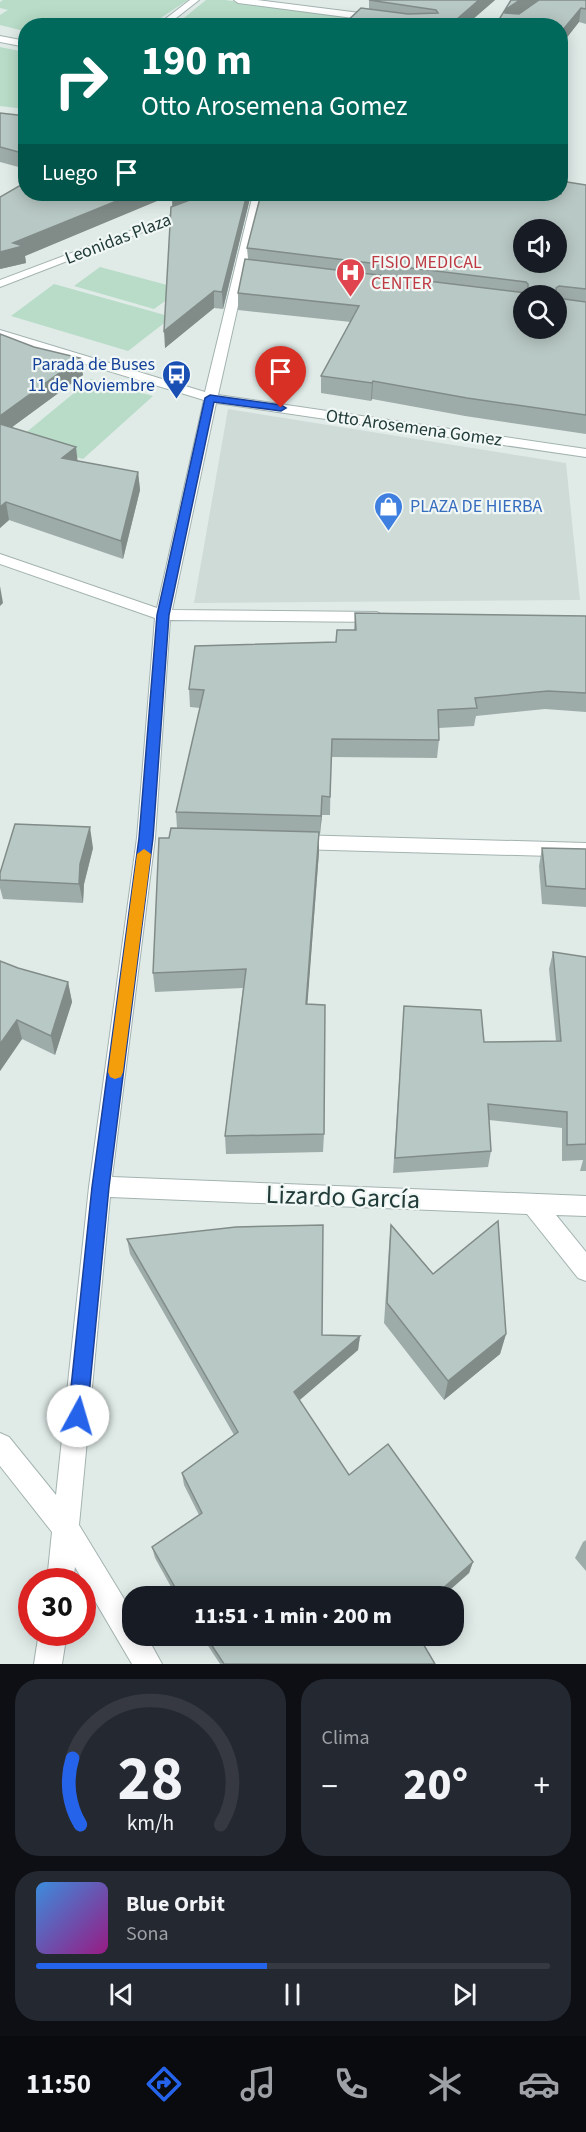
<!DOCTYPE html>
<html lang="es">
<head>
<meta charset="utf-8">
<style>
  body { margin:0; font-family:"Source Sans 3",sans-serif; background:#242831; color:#f1f3f6; height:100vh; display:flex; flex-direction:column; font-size:22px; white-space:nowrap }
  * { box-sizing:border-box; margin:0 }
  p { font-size:20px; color:#9ea1a6 }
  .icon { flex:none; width:33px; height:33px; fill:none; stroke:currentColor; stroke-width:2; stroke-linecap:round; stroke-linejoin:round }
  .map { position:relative; height:1664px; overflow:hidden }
  .sheet { display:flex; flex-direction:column; gap:15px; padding:15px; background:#0d0f14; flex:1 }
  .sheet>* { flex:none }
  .top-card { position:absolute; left:18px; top:18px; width:550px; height:183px; border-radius:24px; box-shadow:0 3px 15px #0003; background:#00695c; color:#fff; overflow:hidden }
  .buttons { position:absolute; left:513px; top:219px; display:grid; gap:12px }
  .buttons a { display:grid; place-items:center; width:54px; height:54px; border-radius:50%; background:#171b24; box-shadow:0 3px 15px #0003; font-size:30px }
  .speed { position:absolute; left:18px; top:1568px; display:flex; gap:12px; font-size:30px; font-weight:700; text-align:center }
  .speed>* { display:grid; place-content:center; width:78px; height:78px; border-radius:50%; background:#171b24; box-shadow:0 3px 15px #0003; line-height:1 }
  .speed .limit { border:9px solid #d22; background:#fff; color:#111 }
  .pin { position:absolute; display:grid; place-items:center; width:51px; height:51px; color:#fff; margin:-62px -26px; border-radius:50% 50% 50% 0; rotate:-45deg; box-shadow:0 0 6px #0007 }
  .pin .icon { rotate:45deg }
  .me { position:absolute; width:66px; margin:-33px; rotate:6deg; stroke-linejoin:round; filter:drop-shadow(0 0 4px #0008) }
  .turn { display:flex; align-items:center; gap:21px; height:126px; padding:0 24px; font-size:27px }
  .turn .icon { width:78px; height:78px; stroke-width:2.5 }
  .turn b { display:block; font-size:42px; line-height:51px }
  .then { display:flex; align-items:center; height:57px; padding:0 24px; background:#0003; gap:12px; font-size:22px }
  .big { font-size:45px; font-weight:800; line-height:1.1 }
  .sheet .tile { flex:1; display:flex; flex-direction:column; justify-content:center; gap:9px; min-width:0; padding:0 21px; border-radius:24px; background:#242831 }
  .sheet .dial { align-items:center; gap:0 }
  .dial svg { height:156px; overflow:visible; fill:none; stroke:#363941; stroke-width:7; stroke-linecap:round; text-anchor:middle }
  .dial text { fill:#f1f3f6; stroke:none }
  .song { display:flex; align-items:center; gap:18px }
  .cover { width:72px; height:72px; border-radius:9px; background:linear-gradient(135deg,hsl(210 70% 55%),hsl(310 70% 35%)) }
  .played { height:6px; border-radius:3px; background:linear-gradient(90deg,#2563eb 45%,#363941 45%) }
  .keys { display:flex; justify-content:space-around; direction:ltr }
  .heat { display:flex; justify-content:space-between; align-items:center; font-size:33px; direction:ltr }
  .sheet .tiles { flex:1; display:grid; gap:15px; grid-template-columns:1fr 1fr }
  .tile:last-child { grid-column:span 2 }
  .trip { position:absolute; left:122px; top:1586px; width:342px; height:60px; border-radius:24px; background:#171b24; box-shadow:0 3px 15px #0003; font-weight:800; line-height:60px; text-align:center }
  .menu { display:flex; height:96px; justify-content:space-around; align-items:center; background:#090b0e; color:#9ea1a6 }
  .menu .icon { width:42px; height:42px }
  .menu .selected { color:#2563eb }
  .menu b { font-size:27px; color:#f1f3f6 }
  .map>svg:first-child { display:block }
  .built { fill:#cedbd7 }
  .green { fill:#b8dcc8 }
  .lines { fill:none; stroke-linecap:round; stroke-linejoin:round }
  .street-casing { stroke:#a3b3b0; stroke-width:2 }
  .street { fill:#fff; fill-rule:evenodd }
  .wall { fill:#9eaca9 }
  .shaded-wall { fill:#818c89 }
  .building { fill:#b8c8c4; stroke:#818c89; stroke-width:1.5; fill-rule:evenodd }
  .route { fill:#2563eb; stroke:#184099; stroke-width:1.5 }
  .slow { fill:#f59e0b }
  .labels { text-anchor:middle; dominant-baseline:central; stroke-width:4.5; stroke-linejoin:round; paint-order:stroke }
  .far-street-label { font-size:18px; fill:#213b38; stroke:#f0f7f5 }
  .far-health-label { font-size:18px; fill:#be3a42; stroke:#f0f7f5; text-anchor:start }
  .far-transit-label { font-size:18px; fill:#164399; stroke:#f0f7f5; text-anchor:end }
  .far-shop-label { font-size:18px; fill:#366cbe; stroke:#f0f7f5; text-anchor:start }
  .near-street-label { font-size:26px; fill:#213b38; stroke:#f0f7f5 }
</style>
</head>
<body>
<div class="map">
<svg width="586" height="1664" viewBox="0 0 586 1664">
  <rect width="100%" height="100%" fill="#e0ebe8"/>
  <polygon class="built" points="228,409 566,463 580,600 194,603"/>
  <g class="green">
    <polygon points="3,0 188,0 150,25 26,26 25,38 20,37 20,30 0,25 0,15 8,10 0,8 0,2"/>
    <polygon points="206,0 225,0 362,19 355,26 174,26"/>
    <polygon points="0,47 25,52 25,109 0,106"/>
    <polygon points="100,267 182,289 154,309 74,286"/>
    <polygon points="54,284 172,317 128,351 11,316"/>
    <polygon points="91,379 153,396 83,459 17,440"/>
  </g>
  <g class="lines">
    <defs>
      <g id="street">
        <polygon points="190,0 199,0 166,26 156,26"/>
        <polygon points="234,0 257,0 376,15 380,18 376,21 238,3"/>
        <polygon points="0,36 26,41 26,47 0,42"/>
        <polygon points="228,194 241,194 0,287 0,280"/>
        <polygon points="253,194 263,194 218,395 586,449 586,457 216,403 172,610 377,612 385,617 377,622 170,620 155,838 112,1177 586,1196 586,1216 556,1215 586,1252 586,1281 578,1278 527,1214 110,1197 79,1525 132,1612 132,1635 146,1635 162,1664 132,1664 75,1567 73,1581 47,1581 52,1532 0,1466 0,1433 9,1437 56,1495 89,1187 137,838 155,618 0,564 0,554 157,608 204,400 0,338 0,330 205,392"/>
        <polygon points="295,835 586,843 586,857 295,849 289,847 286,842 289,837"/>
        <polygon points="39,1632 67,1632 62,1664 34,1664"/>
      </g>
    </defs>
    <use href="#street" class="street-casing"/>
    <use href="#street" class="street"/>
  </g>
  <g class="wall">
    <polygon points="369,0 495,0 465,26 369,9"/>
    <polygon points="586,0 586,24 579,22 561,45 561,26"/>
    <polygon points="0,113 26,116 26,169 0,162"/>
    <polygon points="586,185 586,434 465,416 372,399 371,401 321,393 321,376 351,322 238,310 238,293 248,259 247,248"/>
    <polygon points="26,194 251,194 223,309 214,308 165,348 172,206 172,194 25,256 26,263 0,269"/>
    <polygon points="0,334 34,347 80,358 83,375 12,427 78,461 138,472 140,490 123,559 9,520 0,528"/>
    <polygon points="355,613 586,616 586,712 545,709 476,716 474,726 439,728 439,740 437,758 331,757 330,815 322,815 320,834 319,834 319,852 307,1004 324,1134 323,1152 226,1154 225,1136 243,988 155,992 153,973 169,838 177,828 176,812 200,708 190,707 189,689 336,642 354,630"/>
    <polygon points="93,848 84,884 83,903 3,899 0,888 0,873"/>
    <polygon points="542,848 586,849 586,907 542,904 539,866"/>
    <polygon points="553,952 586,957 586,1171 580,1171 583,1160 562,1161 562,1128 489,1120 491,1151 488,1167 393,1173 404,1006 484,1042 556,1041 549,969"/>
    <polygon points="0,961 18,968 68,982 72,1002 55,1055 22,1039 0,1071"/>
    <polygon points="391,1225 433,1274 506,1334 500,1354 444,1400 384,1323 389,1247"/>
    <polygon points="127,1239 322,1335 360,1336 358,1350 299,1400 349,1475 473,1562 469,1573 443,1596 176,1596 155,1558 152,1547 199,1515 184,1485 182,1473 234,1435 130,1254"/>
    <polygon points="586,1540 586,1571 575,1558 583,1542"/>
    <polygon points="201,1635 418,1635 435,1664 220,1664"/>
  </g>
  <g class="shaded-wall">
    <polygon points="479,0 495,0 465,26 449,26"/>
    <polygon points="520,0 540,0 504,24 505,10"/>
    <polygon points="581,8 579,22 561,45 561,32"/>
    <polygon points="134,194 174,194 25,256 26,263 0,269 0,252 13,243"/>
    <polygon points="179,194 223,194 173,212 172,196"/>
    <polygon points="247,194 251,194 223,309 222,292"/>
    <polygon points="214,291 214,308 165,348 164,331"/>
    <polygon points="80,358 83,375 0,436 0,416"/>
    <polygon points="373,381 372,399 371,401 372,383"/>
    <polygon points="76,447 78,464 62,458"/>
    <polygon points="138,472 140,490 123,559 121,541"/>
    <polygon points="6,502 9,520 0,528 0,507"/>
    <polygon points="0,586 3,603 0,606"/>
    <polygon points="322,796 322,815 320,834 321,816"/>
    <polygon points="90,827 93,848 84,884 83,903 79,884 80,864"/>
    <polygon points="319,832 319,852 306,1023 306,1004"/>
    <polygon points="68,982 72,1002 55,1055 51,1036"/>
    <polygon points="17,1020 22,1039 0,1071 0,1044"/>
    <polygon points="506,1334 500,1354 444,1400 448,1381"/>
    <polygon points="360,1336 358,1350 294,1405 294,1392"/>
    <polygon points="473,1562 469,1573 443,1596 434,1596"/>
  </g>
  <g class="building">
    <polygon points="369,0 479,0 449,26 342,26 361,8 408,14 438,13 436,10"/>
    <polygon points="511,0 520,0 505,10 505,13 519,14 539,0 586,0 586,9 581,8 561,32 561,26 495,26"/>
    <polygon points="0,113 26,116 26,154 0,147"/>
    <path d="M561,181L586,185V289L559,286L556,288L557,298L586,302V415L467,398L373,381L372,383L321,376L359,306L238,293L245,259L526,293L528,291V284L526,282L247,248L261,194H561ZM524,230H556V262H524ZM524,296H556V328H524Z"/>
    <polygon points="26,182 26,194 134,194 13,243 23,246 0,252 0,197"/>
    <polygon points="206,194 247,194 222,292 214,291 164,331 171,207"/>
    <polygon points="0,334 34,347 80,358 0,416"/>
    <polygon points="0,424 76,447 62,458 138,472 121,541 6,502 0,507"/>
    <polygon points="355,613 586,616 586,693 548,691 475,698 477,708 438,710 439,740 332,739 330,797 322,796 321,816 176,812 204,690 189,689 195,646 336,642 337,630 356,630"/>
    <polygon points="15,824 90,827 80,864 79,884 0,880 0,873"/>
    <polygon points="171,828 319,832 306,1004 325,1005 324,1134 225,1136 246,969 153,973 159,838 169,838"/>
    <polygon points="542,848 586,849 586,889 546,886"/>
    <polygon points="553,952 586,957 586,1144 567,1145 567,1112 488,1104 491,1151 395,1158 404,1006 481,1010 484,1042 561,1041"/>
    <polygon points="0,961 18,968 68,982 51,1036 17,1020 0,1044"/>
    <polygon points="498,1221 506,1334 448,1381 387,1303 391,1225 433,1274"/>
    <polygon points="323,1225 322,1335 360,1336 294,1392 349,1475 388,1444 473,1562 434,1596 180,1596 152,1547 202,1513 182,1473 238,1432 127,1239 236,1227"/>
    <polygon points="205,1635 418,1635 435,1664 224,1664"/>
  </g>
  <polygon class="route" points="210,395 281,405 286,408 281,411 214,402 169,615 153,838 109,1187 87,1416 84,1422 78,1425 71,1422 68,1416 92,1187 139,838 157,615 205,398"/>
  <polygon class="slow" points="144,849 151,854 123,1072 121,1077 115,1079 110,1077 108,1072 137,854"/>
  <defs>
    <symbol id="hospital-pin" viewBox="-11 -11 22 30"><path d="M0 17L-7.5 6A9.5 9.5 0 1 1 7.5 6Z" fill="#e0444e" stroke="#f0f7f5"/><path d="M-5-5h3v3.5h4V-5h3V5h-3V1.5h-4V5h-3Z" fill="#fff"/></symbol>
    <symbol id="bus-pin" viewBox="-11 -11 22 30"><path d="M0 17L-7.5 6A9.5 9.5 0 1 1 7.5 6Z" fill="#1a4fb4" stroke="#f0f7f5"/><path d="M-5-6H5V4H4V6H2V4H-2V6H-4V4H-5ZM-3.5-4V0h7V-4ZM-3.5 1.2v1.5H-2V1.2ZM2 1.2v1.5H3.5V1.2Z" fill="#fff"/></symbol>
    <symbol id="shop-pin" viewBox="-11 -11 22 30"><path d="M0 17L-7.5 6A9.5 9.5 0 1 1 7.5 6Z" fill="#3f7fe0" stroke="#f0f7f5"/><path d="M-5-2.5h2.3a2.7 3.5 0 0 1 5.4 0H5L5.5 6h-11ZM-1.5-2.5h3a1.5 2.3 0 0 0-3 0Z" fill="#fff"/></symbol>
  </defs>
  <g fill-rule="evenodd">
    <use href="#hospital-pin" x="334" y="256" width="33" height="45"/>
    <use href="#bus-pin" x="160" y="358" width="33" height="45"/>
    <use href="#shop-pin" x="372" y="490" width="33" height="45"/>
  </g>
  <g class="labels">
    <g class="far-street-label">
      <text transform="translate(118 239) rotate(-21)">Leonidas Plaza</text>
      <text transform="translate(414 428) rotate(8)">Otto Arosemena Gomez</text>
    </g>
    <g class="far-health-label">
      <text x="371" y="262">FISIO MEDICAL<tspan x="371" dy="21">CENTER</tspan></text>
    </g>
    <g class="far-transit-label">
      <text x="155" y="364">Parada de Buses<tspan x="155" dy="21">11 de Noviembre</tspan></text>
    </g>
    <g class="far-shop-label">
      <text x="410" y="506">PLAZA DE HIERBA</text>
    </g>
    <g class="near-street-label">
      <text transform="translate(343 1197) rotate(2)">Lizardo García</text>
    </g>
  </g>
</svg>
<div class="buttons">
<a><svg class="icon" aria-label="sound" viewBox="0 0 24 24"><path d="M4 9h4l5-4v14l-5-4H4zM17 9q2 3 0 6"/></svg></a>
<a><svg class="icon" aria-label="search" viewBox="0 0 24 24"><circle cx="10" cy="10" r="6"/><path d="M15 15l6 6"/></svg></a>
</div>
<div class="speed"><div class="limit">30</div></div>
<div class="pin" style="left:281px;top:408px;background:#d93025"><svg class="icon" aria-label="arrive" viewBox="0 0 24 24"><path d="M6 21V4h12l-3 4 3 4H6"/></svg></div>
<svg class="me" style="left:78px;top:1416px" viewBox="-20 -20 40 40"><circle r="19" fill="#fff"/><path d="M0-13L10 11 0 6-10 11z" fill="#2563eb"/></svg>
<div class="trip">11:51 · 1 min · 200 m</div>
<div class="top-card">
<div class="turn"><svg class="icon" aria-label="right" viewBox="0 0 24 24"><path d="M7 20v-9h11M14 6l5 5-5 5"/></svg><div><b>190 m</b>Otto Arosemena Gomez</div></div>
<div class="then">Luego<svg class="icon" aria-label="arrive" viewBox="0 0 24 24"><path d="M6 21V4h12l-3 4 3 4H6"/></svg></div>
</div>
</div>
<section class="sheet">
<div class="tiles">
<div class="tile dial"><svg viewBox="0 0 100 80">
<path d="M14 69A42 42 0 1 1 86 69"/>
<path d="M14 69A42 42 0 0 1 10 35" stroke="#2563eb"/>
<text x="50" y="56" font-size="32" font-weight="700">28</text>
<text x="50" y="72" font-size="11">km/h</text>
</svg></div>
<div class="tile"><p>Clima</p>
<div class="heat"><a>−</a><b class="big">20°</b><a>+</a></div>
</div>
<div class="tile">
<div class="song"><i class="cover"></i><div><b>Blue Orbit</b><p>Sona</p></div></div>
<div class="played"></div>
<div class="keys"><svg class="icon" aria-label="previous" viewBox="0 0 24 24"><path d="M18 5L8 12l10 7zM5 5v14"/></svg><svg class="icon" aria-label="pause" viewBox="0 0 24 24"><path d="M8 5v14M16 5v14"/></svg><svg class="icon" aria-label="next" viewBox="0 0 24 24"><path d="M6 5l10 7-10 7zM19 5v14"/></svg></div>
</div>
</div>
</section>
<nav class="menu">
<b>11:50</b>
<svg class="icon selected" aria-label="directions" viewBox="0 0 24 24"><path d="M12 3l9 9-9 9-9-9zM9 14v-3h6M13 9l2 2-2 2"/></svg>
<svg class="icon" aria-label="music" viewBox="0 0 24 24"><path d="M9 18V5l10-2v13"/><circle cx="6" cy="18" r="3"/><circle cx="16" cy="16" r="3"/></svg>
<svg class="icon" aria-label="phone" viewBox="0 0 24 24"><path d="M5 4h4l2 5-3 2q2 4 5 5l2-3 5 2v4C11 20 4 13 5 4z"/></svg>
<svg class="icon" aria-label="climate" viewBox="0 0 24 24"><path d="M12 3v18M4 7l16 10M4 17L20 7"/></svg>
<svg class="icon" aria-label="car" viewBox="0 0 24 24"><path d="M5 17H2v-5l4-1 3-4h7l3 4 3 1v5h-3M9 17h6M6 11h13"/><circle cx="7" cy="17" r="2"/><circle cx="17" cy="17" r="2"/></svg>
</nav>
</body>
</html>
